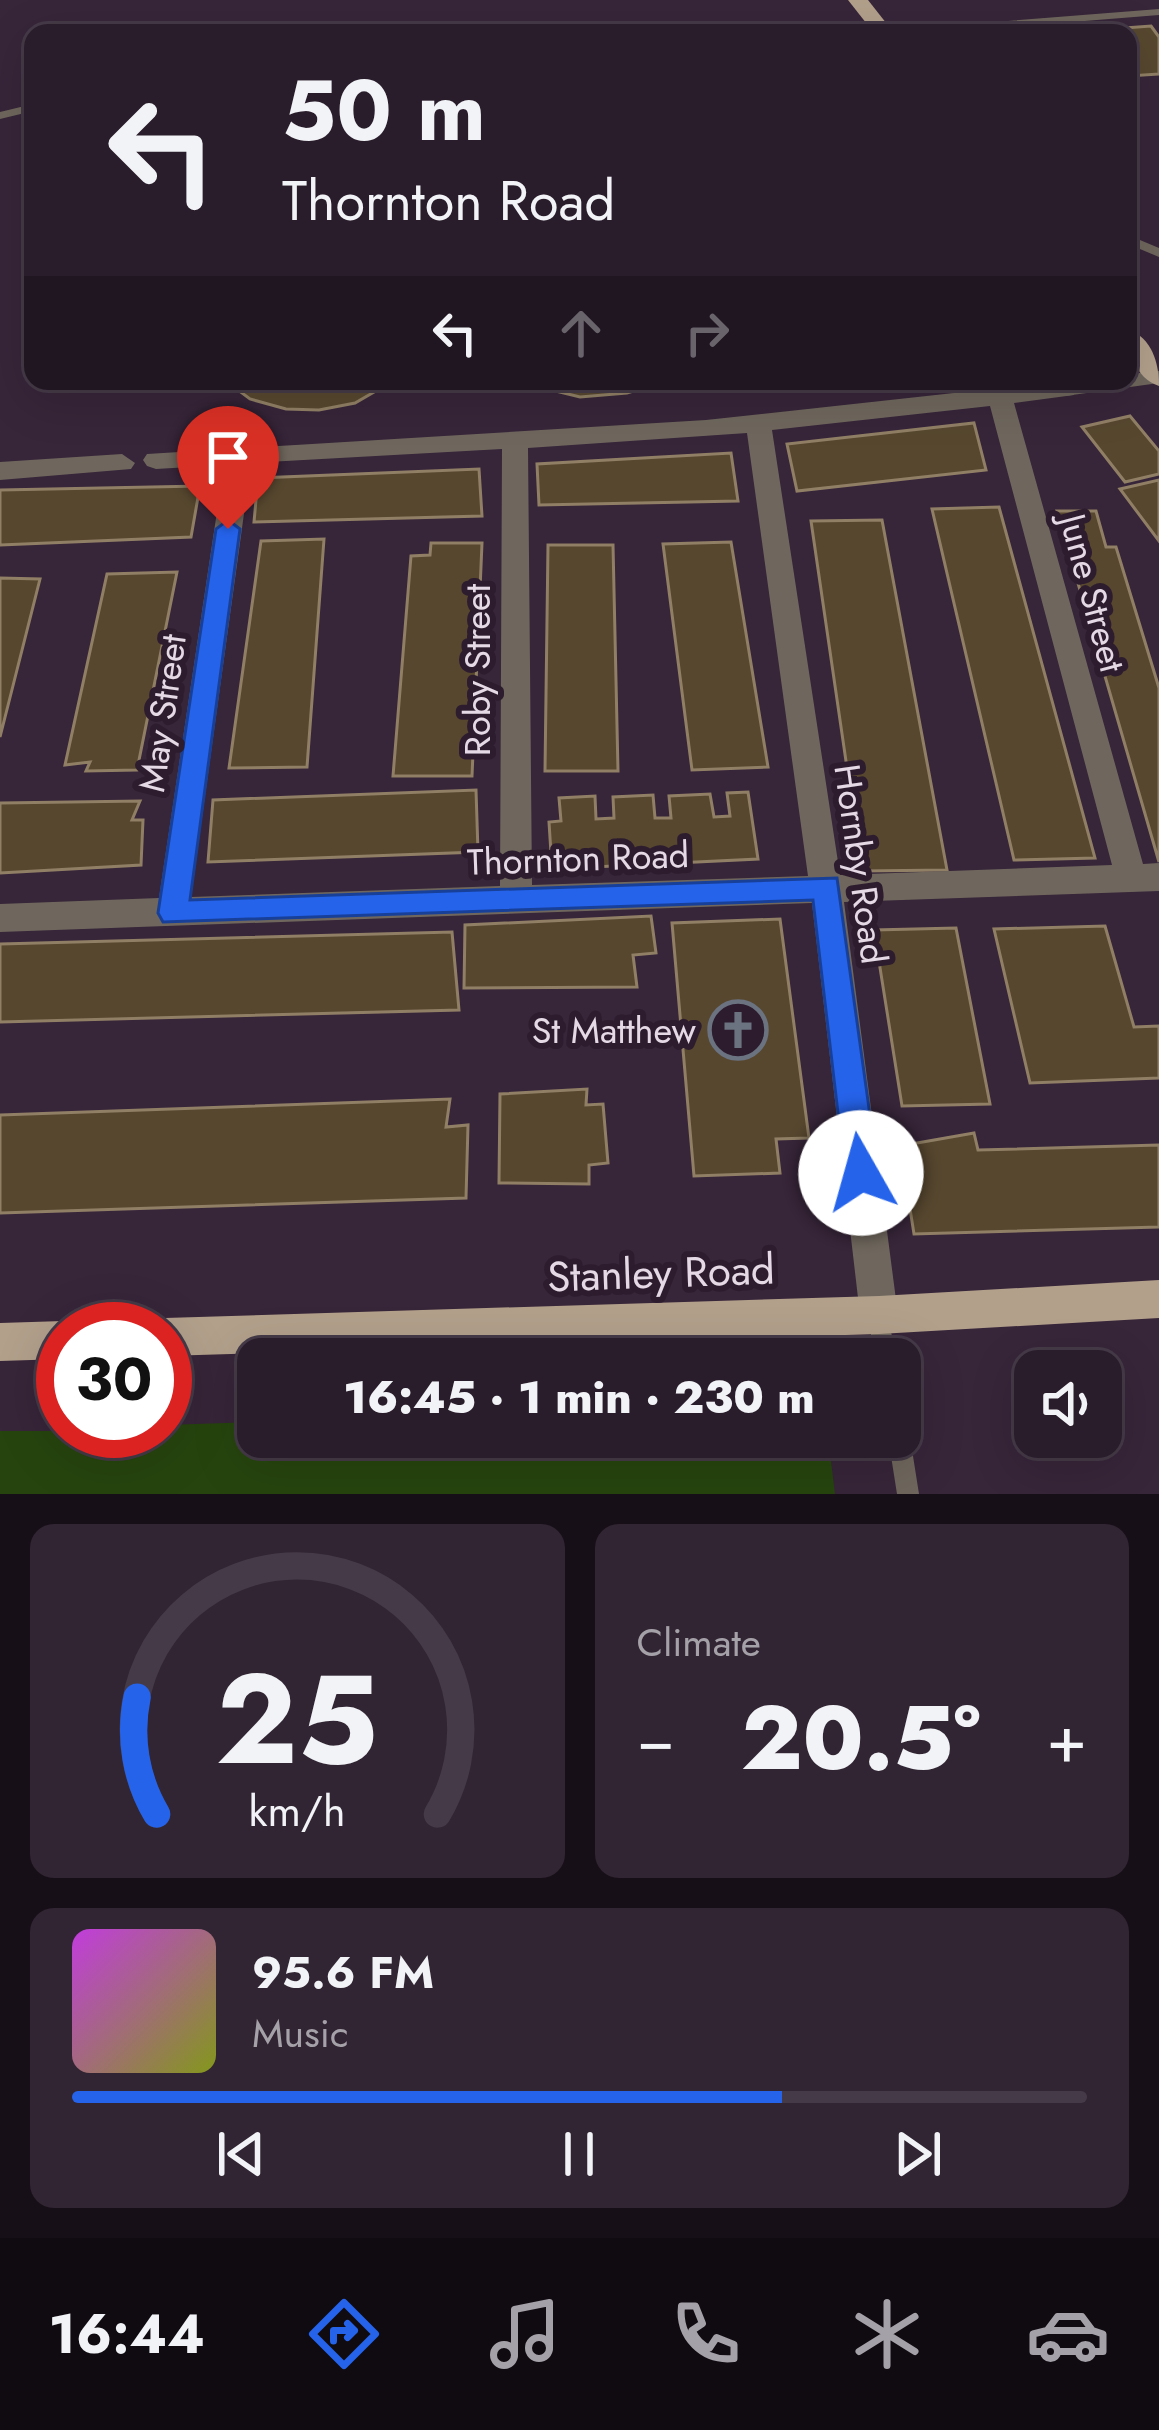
<!DOCTYPE html>
<html lang="en">
<head>
<meta charset="utf-8">
<style>
  body { margin:0; font-family:Jost,sans-serif; background:#312533; color:#f1f3f6; height:100vh; display:flex; flex-direction:column; font-size:45px; white-space:nowrap }
  * { box-sizing:border-box; margin:0 }
  p { font-size:39px; color:#a5a1a9 }
  .icon { flex:none; width:66px; height:66px; fill:none; stroke:currentColor; stroke-width:2; stroke-linecap:round; stroke-linejoin:round }
  .map { position:relative; height:1494px; overflow:hidden }
  .details { display:flex; flex-direction:column; gap:30px; padding:30px; background:#170f18; flex:1 }
  .details>* { flex:none }
  .guide { position:absolute; left:24px; top:24px; width:1113px; height:366px; border-radius:24px; box-shadow:0 12px 48px #0002,0 0 0 3px #453a47; background:#291c2b; color:#f1f3f6; overflow:hidden }
  .buttons { position:absolute; left:1014px; top:1350px; display:grid; gap:24px }
  .buttons a { display:grid; place-items:center; width:108px; height:108px; border-radius:24px; background:#291c2b; box-shadow:0 12px 48px #0002,0 0 0 3px #453a47; font-size:60px }
  .speed { position:absolute; left:36px; top:1302px; display:flex; gap:24px; font-size:60px; font-weight:700; text-align:center }
  .speed>* { display:grid; place-content:center; width:156px; height:156px; border-radius:50%; background:#291c2b; box-shadow:0 12px 48px #0002,0 0 0 3px #453a47; line-height:1 }
  .speed .limit { border:18px solid #d22; background:#fff; color:#111 }
  .pin { position:absolute; display:grid; place-items:center; width:102px; height:102px; color:#fff; margin:-123px -51px; border-radius:50% 50% 50% 0; rotate:-45deg; box-shadow:0 0 12px #0007 }
  .pin .icon { rotate:45deg }
  .me { position:absolute; width:132px; margin:-66px; rotate:353deg; stroke-linejoin:round; filter:drop-shadow(0 0 9px #0008) }
  .turn { display:flex; align-items:center; gap:42px; height:252px; padding:0 60px; font-size:54px }
  .turn .icon { width:156px; height:156px; stroke-width:2.5 }
  .turn b { display:block; font-size:84px; line-height:102px }
  .lanes { display:flex; align-items:center; height:114px; padding:0 60px; background:#0003; justify-content:center; gap:60px; direction:ltr }
  .lanes .off { opacity:.35 }
  .big { font-size:90px; font-weight:800; line-height:1.1 }
  .details .tile { flex:1; display:flex; flex-direction:column; justify-content:center; gap:18px; min-width:0; padding:0 42px; border-radius:24px; background:#312533 }
  .details .dial { align-items:center; gap:0 }
  .dial svg { height:312px; overflow:visible; fill:none; stroke:#453a47; stroke-width:7; stroke-linecap:round; text-anchor:middle }
  .dial text { fill:#f1f3f6; stroke:none }
  .song { display:flex; align-items:center; gap:36px }
  .cover { width:144px; height:144px; border-radius:18px; background:linear-gradient(135deg,hsl(290 70% 55%),hsl(70 70% 35%)) }
  .played { height:12px; border-radius:6px; background:linear-gradient(90deg,#2563eb 70%,#453a47 70%) }
  .keys { display:flex; justify-content:space-around; direction:ltr }
  .heat { display:flex; justify-content:space-between; align-items:center; font-size:66px; direction:ltr }
  .details .tiles { flex:1; display:grid; gap:30px; grid-template-columns:1fr 1fr }
  .tile:last-child { grid-column:span 2 }
  .trip { position:absolute; left:237px; top:1338px; width:684px; height:120px; border-radius:24px; background:#291c2b; box-shadow:0 12px 48px #0002,0 0 0 3px #453a47; font-weight:800; line-height:120px; text-align:center }
  .menu { display:flex; height:192px; justify-content:space-around; align-items:center; background:#100b11; color:#a5a1a9 }
  .menu .icon { width:84px; height:84px }
  .menu .selected { color:#2563eb }
  .menu b { font-size:54px; color:#f1f3f6 }
  .map>svg:first-child { display:block }
  .green { fill:#26450e }
  .building { fill:#57472f; stroke:#907f65; stroke-width:3 }
  .lines { fill:none; stroke-linecap:round; stroke-linejoin:round }
  .service { fill:#6f675d; fill-rule:evenodd }
  .pedestrian { fill:#6f675d; fill-rule:evenodd }
  .minor { fill:#6f675d; fill-rule:evenodd }
  .primary { fill:#b2a08b; fill-rule:evenodd }
  .route { fill:#2563eb; stroke:#184099; stroke-width:3 }
  .labels { text-anchor:middle; dominant-baseline:central; stroke-width:12; stroke-linejoin:round; paint-order:stroke }
  .street-label { font-size:36px; fill:#e5d9e5; stroke:#2d1c2e }
  .poi-label { font-size:36px; fill:#e5d9e5; stroke:#2d1c2e; text-anchor:end }
  .near-street-label { font-size:42px; fill:#e5d9e5; stroke:#2d1c2e }
</style>
</head>
<body>
<div class="map">
<svg width="1159" height="1494" viewBox="0 0 1159 1494">
  <rect width="100%" height="100%" fill="#372539"/>
  <polygon class="green" points="258,1422 258,1437 828,1437 835,1494 0,1494 0,1431 165,1431 165,1425"/>
  <g class="building">
    <polygon points="1151,26 1159,37 1159,74 1129,76 1128,33 1097,30"/>
    <polygon points="393,381 355,403 319,410 286,409 250,399 226,381"/>
    <polygon points="515,381 666,381 627,393 580,397"/>
    <polygon points="1130,416 1159,451 1159,474 1125,482 1082,427"/>
    <polygon points="974,423 986,470 797,491 787,444"/>
    <polygon points="731,453 738,501 539,505 537,464"/>
    <polygon points="479,469 482,516 254,522 258,478"/>
    <polygon points="1159,480 1159,541 1120,489"/>
    <polygon points="200,486 191,537 0,545 0,490"/>
    <polygon points="999,507 1095,858 1014,860 932,509"/>
    <polygon points="1057,511 1096,511 1106,547 1116,547 1159,688 1159,862"/>
    <polygon points="882,520 947,870 862,871 811,521"/>
    <polygon points="324,539 307,767 229,768 261,541"/>
    <polygon points="731,542 768,767 692,770 663,544"/>
    <polygon points="431,543 482,543 472,776 393,776 411,556 430,555"/>
    <polygon points="548,545 613,545 618,771 545,771"/>
    <polygon points="177,572 137,770 86,771 90,762 65,765 107,574"/>
    <polygon points="0,578 40,579 0,737"/>
    <polygon points="476,790 478,852 208,862 213,800"/>
    <polygon points="748,792 758,859 552,869 549,822 561,821 559,798 595,796 596,819 614,818 613,797 653,795 655,818 671,818 669,796 710,794 714,817 730,816 727,793"/>
    <polygon points="140,801 132,820 143,820 141,865 0,873 0,803"/>
    <polygon points="651,916 656,953 633,955 637,987 464,988 465,925"/>
    <polygon points="780,919 809,1138 776,1139 780,1173 694,1176 672,923"/>
    <polygon points="1105,926 1134,1027 1159,1026 1159,1078 1030,1083 994,929"/>
    <polygon points="956,928 990,1104 902,1106 874,930"/>
    <polygon points="452,932 459,1010 0,1022 0,944"/>
    <polygon points="587,1089 586,1105 603,1104 608,1163 589,1165 589,1184 499,1183 500,1094"/>
    <polygon points="450,1099 446,1127 468,1125 466,1198 0,1213 0,1115"/>
    <polygon points="974,1133 978,1150 1159,1145 1159,1227 914,1234 900,1146"/>
  </g>
  <g class="lines">
    <g class="service">
      <polygon points="1159,9 1159,15 1011,27 1001,33 989,33 1008,21"/>
      <polygon points="961,25 988,33 914,33 919,30"/>
      <polygon points="33,104 33,111 0,119 0,112"/>
      <polygon points="1128,235 1159,248 1159,257 1128,244"/>
      <polygon points="879,1305 886,1309 897,1359 875,1359 868,1316 872,1309"/>
      <polygon points="900,1426 907,1429 910,1437 919,1494 897,1494 888,1437 900,1437"/>
    </g>
    <polygon class="pedestrian" points="1159,371 1159,383 1065,396 1055,389 1058,384 1128,381 1128,374"/>
    <g class="minor">
      <path d="M1064,381L1074,383V395L1014,403L1143,864L1159,863V891L844,902L898,1315L893,1329L879,1334L865,1329L860,1315L812,903L0,932V904L159,898L224,465L156,469L147,466L143,460L147,454L706,420ZM990,406L1112,865L840,875L772,430ZM747,433L808,876L532,885L528,448ZM502,449L500,886L191,897L251,463Z"/>
      <polygon points="122,454 135,463 131,469 0,480 0,462"/>
    </g>
    <g class="primary">
      <polygon points="848,0 868,0 894,33 874,33"/>
      <path d="M1128,329C1152,338 1159,363 1159,386C1135,378 1128,352 1128,329Z"/>
      <polygon points="1159,1280 1159,1318 879,1334 165,1356 165,1329 149,1329 165,1318 879,1296"/>
      <polygon points="63,1321 78,1329 63,1329 63,1359 0,1361 0,1323"/>
    </g>
  </g>
  <polygon class="route" points="228,520 240,529 190,900 837,878 878,1173 873,1184 861,1189 850,1184 845,1173 813,900 163,922 158,913 216,529"/>
  <defs>
    <symbol id="church-ring" viewBox="-11 -11 22 22"><circle r="9.5" fill="#2d1c2e" stroke="#6b7280" stroke-width="1.5"/><path d="M-1.2-6h2.4v3.5h3.3v2.4h-3.3V6h-2.4V-.1h-3.3v-2.4h3.3Z" fill="#6b7280"/></symbol>
  </defs>
  <g fill-rule="evenodd">
    <use href="#church-ring" x="705" y="997" width="66" height="66"/>
  </g>
  <g class="labels">
    <g class="street-label">
      <text transform="translate(1093 593) rotate(75)">June Street</text>
      <text transform="translate(477 670) rotate(-90)">Roby Street</text>
      <text transform="translate(162 713) rotate(-82)">May Street</text>
      <text transform="translate(578 858) rotate(-2)">Thornton Road</text>
      <text transform="translate(861 864) rotate(82)">Hornby Road</text>
    </g>
    <g class="poi-label">
      <text x="696" y="1030">St Matthew</text>
    </g>
    <g class="near-street-label">
      <text transform="translate(661 1273) rotate(-2)">Stanley Road</text>
    </g>
  </g>
</svg>
<div class="buttons">
<a><svg class="icon" aria-label="sound" viewBox="0 0 24 24"><path d="M4 9h4l5-4v14l-5-4H4zM17 9q2 3 0 6"/></svg></a>
</div>
<div class="speed"><div class="limit">30</div></div>
<div class="pin" style="left:228px;top:529px;background:#d93025"><svg class="icon" aria-label="arrive" viewBox="0 0 24 24"><path d="M6 21V4h12l-3 4 3 4H6"/></svg></div>
<svg class="me" style="left:861px;top:1173px" viewBox="-20 -20 40 40"><circle r="19" fill="#fff"/><path d="M0-13L10 11 0 6-10 11z" fill="#2563eb"/></svg>
<div class="trip">16:45 · 1 min · 230 m</div>
<div class="guide">
<div class="turn"><svg class="icon" aria-label="left" viewBox="0 0 24 24"><path d="M17 20v-9H6M10 6l-5 5 5 5"/></svg><div><b>50 m</b>Thornton Road</div></div>
<div class="lanes"><svg class="icon" aria-label="left" viewBox="0 0 24 24"><path d="M17 20v-9H6M10 6l-5 5 5 5"/></svg><svg class="icon off" aria-label="ahead" viewBox="0 0 24 24"><path d="M12 20V5M6 11l6-6 6 6"/></svg><svg class="icon off" aria-label="right" viewBox="0 0 24 24"><path d="M7 20v-9h11M14 6l5 5-5 5"/></svg></div>
</div>
</div>
<section class="details">
<div class="tiles">
<div class="tile dial"><svg viewBox="0 0 100 80">
<path d="M14 69A42 42 0 1 1 86 69"/>
<path d="M14 69A42 42 0 0 1 9 39" stroke="#2563eb"/>
<text x="50" y="56" font-size="32" font-weight="700">25</text>
<text x="50" y="72" font-size="11">km/h</text>
</svg></div>
<div class="tile"><p>Climate</p>
<div class="heat"><a>−</a><b class="big">20.5°</b><a>+</a></div>
</div>
<div class="tile">
<div class="song"><i class="cover"></i><div><b>95.6 FM</b><p>Music</p></div></div>
<div class="played"></div>
<div class="keys"><svg class="icon" aria-label="previous" viewBox="0 0 24 24"><path d="M18 5L8 12l10 7zM5 5v14"/></svg><svg class="icon" aria-label="pause" viewBox="0 0 24 24"><path d="M8 5v14M16 5v14"/></svg><svg class="icon" aria-label="next" viewBox="0 0 24 24"><path d="M6 5l10 7-10 7zM19 5v14"/></svg></div>
</div>
</div>
</section>
<nav class="menu">
<b>16:44</b>
<svg class="icon selected" aria-label="directions" viewBox="0 0 24 24"><path d="M12 3l9 9-9 9-9-9zM9 14v-3h6M13 9l2 2-2 2"/></svg>
<svg class="icon" aria-label="music" viewBox="0 0 24 24"><path d="M9 18V5l10-2v13"/><circle cx="6" cy="18" r="3"/><circle cx="16" cy="16" r="3"/></svg>
<svg class="icon" aria-label="phone" viewBox="0 0 24 24"><path d="M5 4h4l2 5-3 2q2 4 5 5l2-3 5 2v4C11 20 4 13 5 4z"/></svg>
<svg class="icon" aria-label="climate" viewBox="0 0 24 24"><path d="M12 3v18M4 7l16 10M4 17L20 7"/></svg>
<svg class="icon" aria-label="car" viewBox="0 0 24 24"><path d="M5 17H2v-5l4-1 3-4h7l3 4 3 1v5h-3M9 17h6M6 11h13"/><circle cx="7" cy="17" r="2"/><circle cx="17" cy="17" r="2"/></svg>
</nav>
</body>
</html>
